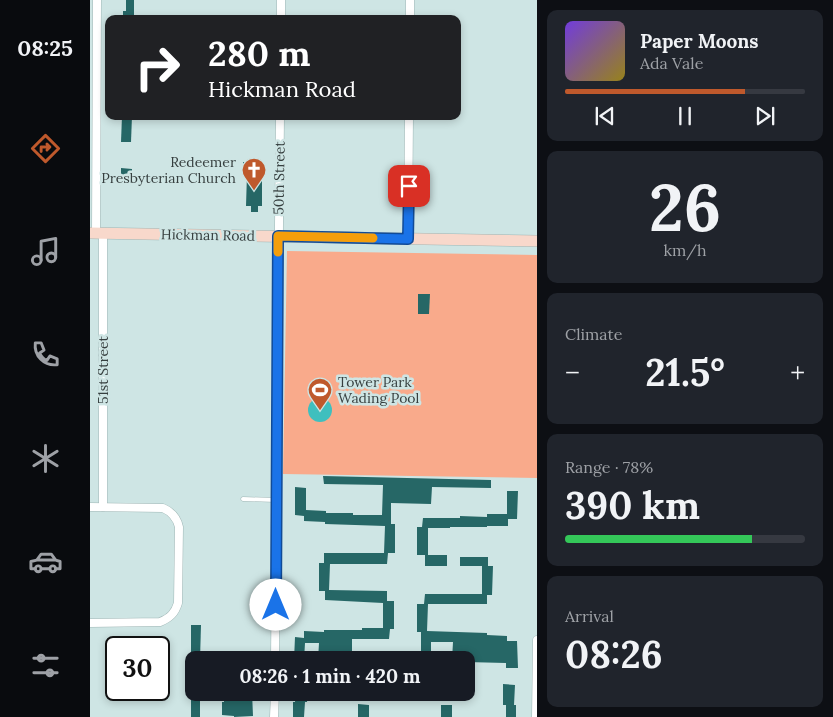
<!DOCTYPE html>
<html lang="en">
<head>
<meta charset="utf-8">
<style>
  body { margin:0; font-family:Lora,serif; background:#20242c; color:#f1f3f6; height:100vh; display:flex; flex-direction:column; font-size:19px; white-space:nowrap }
  * { box-sizing:border-box; margin:0 }
  p { font-size:16px; color:#9ea1a6 }
  .icon { flex:none; width:28px; height:28px; fill:none; stroke:currentColor; stroke-width:2; stroke-linecap:round; stroke-linejoin:round }
  .map { position:relative; flex:1; overflow:hidden }
  .side { display:flex; flex-direction:column; gap:10px; padding:10px; background:#0d0f14; width:296px }
  .side>* { flex:none }
  .top-card { position:absolute; left:15px; top:15px; width:356px; height:105px; border-radius:10px; box-shadow:0 2px 8px #0003; background:#202124; color:#fff; overflow:hidden }
  .speed { position:absolute; left:15px; top:636px; display:flex; gap:10px; font-size:25px; font-weight:700; text-align:center }
  .speed>* { display:grid; place-content:center; width:65px; height:65px; border-radius:50%; background:#171b24; box-shadow:0 2px 8px #0003; line-height:1 }
  .speed .limit { border:2px solid #111; border-radius:8px; background:#fff; color:#111 }
  .pin { position:absolute; display:grid; place-items:center; width:42px; height:42px; color:#fff; margin:-21px; border-radius:10px; box-shadow:0 2px 8px #0006 }
  .me { position:absolute; width:55px; margin:-28px; rotate:0deg; stroke-linejoin:round; filter:drop-shadow(0 0 4px #0008) }
  .turn { display:flex; align-items:center; gap:18px; height:105px; padding:0 20px; font-size:22px }
  .turn .icon { width:65px; height:65px; stroke-width:2.5 }
  .turn b { display:block; font-size:35px; line-height:42px }
  .big { font-size:38px; font-weight:700; line-height:1.1 }
  .side .card { flex:1; display:flex; flex-direction:column; justify-content:center; gap:8px; min-width:0; padding:0 18px; border-radius:10px; background:#20242c }
  .side .dial { align-items:center; gap:0 }
  .dial b { font-size:65px; line-height:1 }
  .song { display:flex; align-items:center; gap:15px }
  .cover { width:60px; height:60px; border-radius:8px; background:linear-gradient(135deg,hsl(260 70% 55%),hsl(50 70% 35%)) }
  .played { height:5px; border-radius:2px; background:linear-gradient(90deg,#bf592c 75%,#363941 75%) }
  .keys { display:flex; justify-content:space-around; direction:ltr }
  .heat { display:flex; justify-content:space-between; align-items:center; font-size:28px; direction:ltr }
  .charge { height:8px; border-radius:4px; background:linear-gradient(90deg,#34c759 78%,#363941 0) }
  .trip { position:absolute; left:95px; top:651px; width:290px; height:50px; border-radius:10px; background:#171b24; box-shadow:0 2px 8px #0003; font-weight:700; line-height:50px; text-align:center }
  main { display:flex; flex:1; min-height:0 }
  .tab-bar { display:flex; flex-direction:column; width:90px; justify-content:space-around; align-items:center; background:#090b0e; color:#9ea1a6 }
  .tab-bar .icon { width:35px; height:35px }
  .tab-bar .selected { color:#bf592c }
  .tab-bar b { font-size:22px; color:#f1f3f6 }
  .map>svg:first-child { display:block }
  .green { fill:#f9aa8b }
  .water { fill:#3fbfbe }
  .building { fill:#266766 }
  .lines { fill:none; stroke-linecap:round; stroke-linejoin:round }
  .lane-casing { stroke:#9fb6b5; stroke-width:5 }
  .street-casing { stroke:#9fb6b5; stroke-width:9 }
  .secondary-casing { stroke:#9fb6b5; stroke-width:12 }
  .lane { stroke:#fff; stroke-width:4 }
  .street { stroke:#fff; stroke-width:8 }
  .secondary { stroke:#f8d8cb; stroke-width:11 }
  .route-casing { stroke:#114b97; stroke-width:12 }
  .route { stroke:#1a73e8; stroke-width:9 }
  .slow { stroke:#f59e0b; stroke-width:9 }
  .labels { text-anchor:middle; dominant-baseline:central; stroke-width:5; stroke-linejoin:round; paint-order:stroke }
  .poi-label { font-size:14px; fill:#363f3f; stroke:#cee5e4; text-anchor:end }
  .street-label { font-size:14px; fill:#363f3f; stroke:#cee5e4 }
</style>
</head>
<body>
<main>
<nav class="tab-bar">
<b>08:25</b>
<svg class="icon selected" aria-label="directions" viewBox="0 0 24 24"><path d="M12 3l9 9-9 9-9-9zM9 14v-3h6M13 9l2 2-2 2"/></svg>
<svg class="icon" aria-label="music" viewBox="0 0 24 24"><path d="M9 18V5l10-2v13"/><circle cx="6" cy="18" r="3"/><circle cx="16" cy="16" r="3"/></svg>
<svg class="icon" aria-label="phone" viewBox="0 0 24 24"><path d="M5 4h4l2 5-3 2q2 4 5 5l2-3 5 2v4C11 20 4 13 5 4z"/></svg>
<svg class="icon" aria-label="climate" viewBox="0 0 24 24"><path d="M12 3v18M4 7l16 10M4 17L20 7"/></svg>
<svg class="icon" aria-label="car" viewBox="0 0 24 24"><path d="M5 17H2v-5l4-1 3-4h7l3 4 3 1v5h-3M9 17h6M6 11h13"/><circle cx="7" cy="17" r="2"/><circle cx="17" cy="17" r="2"/></svg>
<svg class="icon" aria-label="filters" viewBox="0 0 24 24"><path d="M4 7h16M4 17h16"/><circle cx="9" cy="7" r="2"/><circle cx="15" cy="17" r="2"/></svg>
</nav>
<div class="map">
<svg width="447" height="717" viewBox="0 0 447 717">
  <rect width="100%" height="100%" fill="#cee5e4"/>
  <polygon class="green" points="197,251 447,255 447,478 193,474"/>
  <circle class="water" cx="230" cy="410" r="12"/>
  <g class="building">
    <polygon points="36,0 44,0 44,19 33,19 33,11 36,11"/>
    <polygon points="32,116 42,116 41,142 31,142"/>
    <polygon points="153,162 172,163 172,206 168,206 168,212 161,212 161,206 156,206 157,174 153,174"/>
    <polygon points="31,168 42,169 42,181 31,181"/>
    <polygon points="328,294 340,294 339,314 328,314"/>
    <polygon points="233,476 401,480 401,488 342,487 341,504 301,503 301,524 305,524 305,553 298,553 297,564 240,564 239,590 297,591 297,601 304,601 304,629 300,629 299,639 262,639 262,653 269,653 269,660 228,660 229,643 215,643 214,660 204,660 205,637 214,638 214,631 234,632 234,630 272,630 272,628 293,628 293,603 235,600 235,591 229,591 229,563 234,563 234,553 294,553 295,526 235,524 235,522 214,521 214,516 205,515 205,487 216,488 216,510 236,511 236,513 263,513 263,515 292,515 293,485 234,484"/>
    <polygon points="417,491 428,491 427,519 418,519 418,526 397,526 397,527 360,527 360,528 338,528 338,555 357,555 357,566 335,566 335,555 327,555 327,527 332,527 333,518 370,518 370,516 397,517 397,514 417,514"/>
    <polygon points="370,557 398,557 398,566 403,566 402,595 397,595 397,604 334,604 335,594 392,594 392,566 370,566"/>
    <polygon points="327,604 338,604 337,631 397,633 397,635 417,636 417,641 427,641 428,668 416,668 416,663 376,662 376,660 362,660 363,642 341,642 341,660 331,660 331,632 327,632"/>
    <polygon points="101,625 111,625 110,660 101,660"/>
    <rect x="133" y="653" width="31" height="7"/>
    <polygon points="413,684 425,685 424,705 426,705 426,717 416,717 416,705 413,705"/>
    <rect x="101" y="692" width="9" height="25"/>
    <polygon points="134,692 162,692 163,716 144,717 144,716 132,715 132,702 134,702"/>
    <polygon points="206,692 218,692 217,702 215,702 214,717 203,717 203,702 205,702"/>
    <rect x="305" y="692" width="21" height="8"/>
    <polygon points="268,704 279,705 279,717 268,717"/>
    <rect x="351" y="705" width="11" height="12"/>
  </g>
  <g class="lines">
    <defs>
      <polyline id="lane" points="153,499 186,500"/>
      <g id="street">
        <polyline points="191,19 191,0"/>
        <polyline points="320,19 320,0"/>
        <polyline points="6,233 7,0"/>
        <polyline points="318,239 319,116"/>
        <path d="M0,507L73,508C82,512 87,518 89,527L88,603C85,613 80,618 70,622L0,623"/>
        <polyline points="13,507 13,234"/>
        <polyline points="185,660 190,116"/>
        <polyline points="184,717 185,692"/>
        <polyline points="446,717 447,640"/>
      </g>
      <polyline id="secondary" points="0,233 447,241"/>
    </defs>
    <use href="#lane" class="lane-casing"/>
    <use href="#street" class="street-casing"/>
    <use href="#secondary" class="secondary-casing"/>
    <use href="#lane" class="lane"/>
    <use href="#street" class="street"/>
    <use href="#secondary" class="secondary"/>
  </g>
  <g class="lines">
    <defs>
      <polyline id="route" points="186,605 188,236 318,239 319,186"/>
    </defs>
    <use href="#route" class="route-casing"/>
    <use href="#route" class="route"/>
    <polyline class="slow" points="188,252 188,236 283,238"/>
  </g>
  <defs>
    <symbol id="church-pin" viewBox="-11 -11 22 30"><path d="M0 17L-7.5 6A9.5 9.5 0 1 1 7.5 6Z" fill="#bf592c" stroke="#cee5e4"/><path d="M-1.2-6h2.4v3.5h3.3v2.4h-3.3V6h-2.4V-.1h-3.3v-2.4h3.3Z" fill="#fff"/></symbol>
    <symbol id="stadium-pin" viewBox="-11 -11 22 30"><path d="M0 17L-7.5 6A9.5 9.5 0 1 1 7.5 6Z" fill="#bf592c" stroke="#cee5e4"/><path d="M0-5a6.5 5 0 1 0 0 10a6.5 5 0 1 0 0-10ZM-3.5-1.8h7v3.6h-7Z" fill="#fff"/></symbol>
  </defs>
  <g fill-rule="evenodd">
    <use href="#church-pin" x="150" y="156" width="28" height="38"/>
    <use href="#stadium-pin" x="216" y="376" width="28" height="38"/>
  </g>
  <g class="labels">
    <g class="poi-label">
      <text x="146" y="162">Redeemer<tspan x="146" dy="16">Presbyterian Church</tspan></text>
      <text x="248" y="382" text-anchor="start">Tower Park<tspan x="248" dy="16">Wading Pool</tspan></text>
    </g>
    <g class="street-label">
      <text transform="translate(189 178) rotate(-89)">50th Street</text>
      <text transform="translate(118 235) rotate(1)">Hickman Road</text>
      <text transform="translate(13 370) rotate(-90)">51st Street</text>
    </g>
  </g>
</svg>
<div class="speed"><div class="limit">30</div></div>
<div class="pin" style="left:319px;top:186px;background:#d93025"><svg class="icon" aria-label="arrive" viewBox="0 0 24 24"><path d="M6 21V4h12l-3 4 3 4H6"/></svg></div>
<svg class="me" style="left:186px;top:605px" viewBox="-20 -20 40 40"><circle r="19" fill="#fff"/><path d="M0-13L10 11 0 6-10 11z" fill="#1a73e8"/></svg>
<div class="trip">08:26 · 1 min · 420 m</div>
<div class="top-card">
<div class="turn"><svg class="icon" aria-label="right" viewBox="0 0 24 24"><path d="M7 20v-9h11M14 6l5 5-5 5"/></svg><div><b>280 m</b>Hickman Road</div></div>
</div>
</div>
<section class="side">
<div class="card">
<div class="song"><i class="cover"></i><div><b>Paper Moons</b><p>Ada Vale</p></div></div>
<div class="played"></div>
<div class="keys"><svg class="icon" aria-label="previous" viewBox="0 0 24 24"><path d="M18 5L8 12l10 7zM5 5v14"/></svg><svg class="icon" aria-label="pause" viewBox="0 0 24 24"><path d="M8 5v14M16 5v14"/></svg><svg class="icon" aria-label="next" viewBox="0 0 24 24"><path d="M6 5l10 7-10 7zM19 5v14"/></svg></div>
</div>
<div class="card dial"><b>26</b><p>km/h</p></div>
<div class="card"><p>Climate</p>
<div class="heat"><a>−</a><b class="big">21.5°</b><a>+</a></div>
</div>
<div class="card"><p>Range · 78%</p><b class="big">390 km</b><div class="charge"></div></div>
<div class="card"><p>Arrival</p><b class="big">08:26</b></div>
</section>
</main>
</body>
</html>
